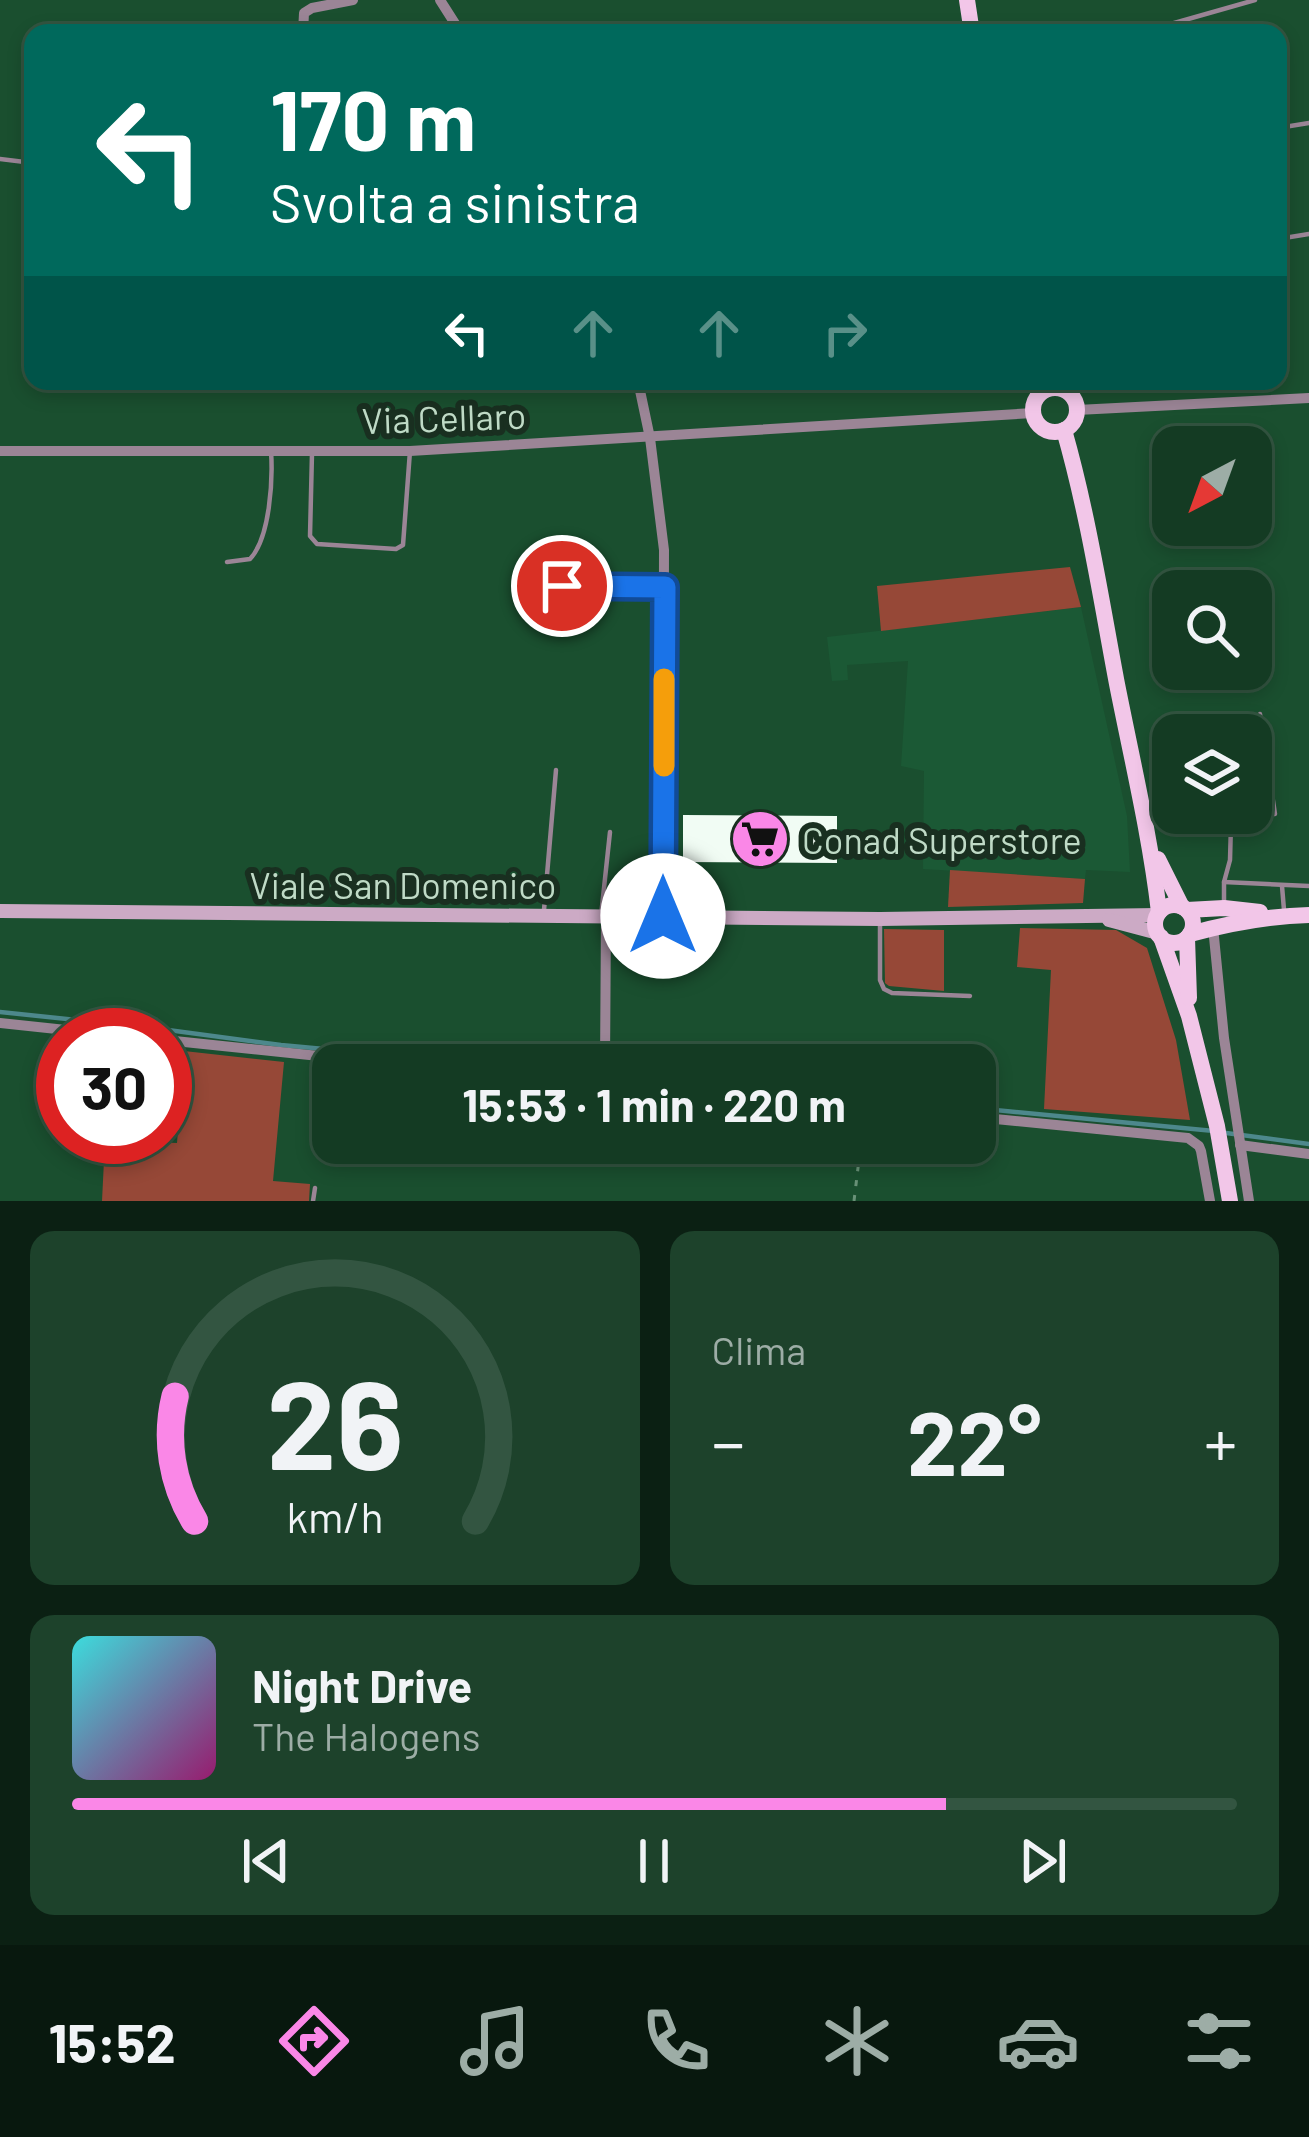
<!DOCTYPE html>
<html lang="it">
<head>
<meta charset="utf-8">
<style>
  body { margin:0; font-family:Barlow,sans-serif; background:#1d422b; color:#f1f3f6; height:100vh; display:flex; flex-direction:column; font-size:45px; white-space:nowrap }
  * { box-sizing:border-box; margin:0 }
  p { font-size:39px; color:#9dada6 }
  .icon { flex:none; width:66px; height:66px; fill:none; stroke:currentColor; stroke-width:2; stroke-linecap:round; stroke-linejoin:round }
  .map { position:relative; height:1201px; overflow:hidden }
  .side { display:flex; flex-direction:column; gap:30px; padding:30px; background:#0b2013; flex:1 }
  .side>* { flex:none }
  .guide { position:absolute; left:24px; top:24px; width:1263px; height:366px; border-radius:24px; box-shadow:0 6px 18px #0003,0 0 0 3px #335541; background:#00695c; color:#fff; overflow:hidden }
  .needle { width:78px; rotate:221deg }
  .tools { position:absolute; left:1152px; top:426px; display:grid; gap:24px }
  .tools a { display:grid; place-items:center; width:120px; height:120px; border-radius:24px; background:#143b23; box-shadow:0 6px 18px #0003,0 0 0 3px #335541; font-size:60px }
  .speed { position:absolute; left:36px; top:1008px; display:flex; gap:24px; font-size:60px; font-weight:700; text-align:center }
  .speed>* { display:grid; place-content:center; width:156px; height:156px; border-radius:50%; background:#143b23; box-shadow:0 6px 18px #0003,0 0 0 3px #335541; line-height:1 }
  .speed .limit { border:18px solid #d22; background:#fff; color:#111 }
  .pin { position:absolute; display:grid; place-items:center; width:102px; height:102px; color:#fff; margin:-51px; border:6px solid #fff; border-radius:50%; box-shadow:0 3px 12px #0007 }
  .me { position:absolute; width:132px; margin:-66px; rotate:0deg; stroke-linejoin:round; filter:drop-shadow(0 0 9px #0008) }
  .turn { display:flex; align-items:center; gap:42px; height:252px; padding:0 48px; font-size:54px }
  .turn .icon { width:156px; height:156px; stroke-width:2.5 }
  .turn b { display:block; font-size:84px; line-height:102px }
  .lanes { display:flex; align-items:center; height:114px; padding:0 48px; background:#0003; justify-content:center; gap:60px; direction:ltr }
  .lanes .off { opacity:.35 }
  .big { font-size:90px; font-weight:700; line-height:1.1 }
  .side .card { flex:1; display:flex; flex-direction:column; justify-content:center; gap:18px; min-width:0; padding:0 42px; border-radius:24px; background:#1d422b }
  .side .dial { align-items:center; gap:0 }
  .dial svg { height:312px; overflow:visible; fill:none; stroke:#335541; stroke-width:7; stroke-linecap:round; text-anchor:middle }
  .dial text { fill:#f1f3f6; stroke:none }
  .song { display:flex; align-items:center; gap:36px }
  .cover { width:144px; height:144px; border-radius:18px; background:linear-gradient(135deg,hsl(180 70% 55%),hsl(320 70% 35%)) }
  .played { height:12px; border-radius:6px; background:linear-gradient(90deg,#fa87e7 75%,#335541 75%) }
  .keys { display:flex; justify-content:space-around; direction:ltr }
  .heat { display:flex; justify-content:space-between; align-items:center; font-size:66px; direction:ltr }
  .side .tiles { flex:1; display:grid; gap:30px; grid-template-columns:1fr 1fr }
  .card:last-child { grid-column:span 2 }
  .trip { position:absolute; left:312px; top:1044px; width:684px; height:120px; border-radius:24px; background:#143b23; box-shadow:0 6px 18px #0003,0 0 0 3px #335541; font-weight:700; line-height:120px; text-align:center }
  .tabs { display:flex; height:192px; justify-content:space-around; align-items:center; background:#08180e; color:#9dada6 }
  .tabs .icon { width:84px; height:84px }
  .tabs .current { color:#fa87e7 }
  .tabs b { font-size:54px; color:#f1f3f6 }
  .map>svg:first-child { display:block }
  .built { fill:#1b5935 }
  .green { fill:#964837 }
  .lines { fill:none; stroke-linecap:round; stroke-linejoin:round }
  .stream { stroke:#4d888c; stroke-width:4.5 }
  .building { fill:#f1fcf4 }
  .path { stroke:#699278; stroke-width:3; stroke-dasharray:6 9; stroke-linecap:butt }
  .lane { stroke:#9b8596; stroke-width:4.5 }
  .street { stroke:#9b8596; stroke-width:10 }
  .secondary { stroke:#ccaac5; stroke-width:14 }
  .primary { stroke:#f2c6e8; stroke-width:16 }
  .route-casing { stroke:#114b97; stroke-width:30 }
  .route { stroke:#1a73e8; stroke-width:21 }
  .slow { stroke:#f59e0b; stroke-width:21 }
  .labels { text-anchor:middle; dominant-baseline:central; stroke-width:12; stroke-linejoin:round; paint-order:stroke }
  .street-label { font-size:36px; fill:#bfdac6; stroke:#192f20 }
  .poi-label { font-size:36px; fill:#bfdac6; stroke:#192f20; text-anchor:start }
</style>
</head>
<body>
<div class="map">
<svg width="1309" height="1201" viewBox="0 0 1309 1201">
  <rect width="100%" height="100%" fill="#1a4f2f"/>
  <polygon class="built" points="1081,607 1127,816 1130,872 1086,870 1085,879 923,869 924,771 901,766 908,661 847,665 848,680 832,681 827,637"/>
  <g class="green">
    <polygon points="1070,567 1081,607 881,631 877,586"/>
    <polygon points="950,870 1085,879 1083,903 948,907"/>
    <polygon points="1020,928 1116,930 1147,948 1176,1040 1190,1120 1044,1109 1051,970 1017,967"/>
    <polygon points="884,929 944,930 944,991 889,986 885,983"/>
    <polygon points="184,1051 284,1062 273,1181 310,1184 309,1201 102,1201 105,1140 177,1143"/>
  </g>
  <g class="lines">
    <g class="stream">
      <polyline points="0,1012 153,1028 281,1045 496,1065"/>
      <polyline points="975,1108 1214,1131"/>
      <polyline points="1226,1133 1309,1144"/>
    </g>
  </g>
  <polygon class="building" points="683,815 837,816 837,863 683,862"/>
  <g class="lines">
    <polyline class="path" points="854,1201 861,1143"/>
    <g class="lane">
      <polyline points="1139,33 1255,0"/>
      <polyline points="1278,128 1309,123"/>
      <polyline points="0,159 33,163"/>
      <polyline points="1278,239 1309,234"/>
      <polyline points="312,453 310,536 317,544 396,549 403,545 410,451"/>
      <path d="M227,562L250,559C270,538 273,480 271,451"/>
      <polyline points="562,586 664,587"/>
      <polyline points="1224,882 1309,886"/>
      <polyline points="1282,886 1284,910"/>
      <polyline points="1224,903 1224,882 1230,860 1231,824 1237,816 1275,814 1260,714"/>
      <polyline points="544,910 556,770"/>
      <polyline points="601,916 610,832"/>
      <polyline points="880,920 880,980 884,989 892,993 970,996"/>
      <polyline points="313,1201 315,1188"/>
    </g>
    <g class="street">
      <polyline points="440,0 461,33"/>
      <polyline points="303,33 304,13 312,8 353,0"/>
      <polyline points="638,381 650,438 664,550 663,916"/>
      <polyline points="1077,410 1309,398"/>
      <polyline points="0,451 410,451 1033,413"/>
      <polyline points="1213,927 1224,1038 1249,1201"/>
      <polyline points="0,1023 113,1035"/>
      <polyline points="165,1040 405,1065"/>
      <polyline points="605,1065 606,916"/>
      <polyline points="975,1117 1188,1138 1199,1146 1201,1151 1210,1201"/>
      <polyline points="1240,1145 1309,1154"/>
    </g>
    <g class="secondary">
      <polyline points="0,911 880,919 1158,915"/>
      <polyline points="1109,920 1158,933"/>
    </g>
    <g class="primary">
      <polyline points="967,0 972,33"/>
      <circle cx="1055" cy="410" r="22"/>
      <path d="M1064,430C1088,514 1101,599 1117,684C1132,760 1150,835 1159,912"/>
      <polyline points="1158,859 1182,907"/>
      <circle cx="1174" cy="924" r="19"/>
      <polyline points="1187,910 1224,908 1260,912"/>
      <path d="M1190,934C1230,923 1268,916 1309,915"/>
      <polyline points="1161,937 1189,1016 1217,1126 1230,1201"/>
      <polyline points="1187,938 1189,998"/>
    </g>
  </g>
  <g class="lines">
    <defs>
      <polyline id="route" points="562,586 665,587 663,916"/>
    </defs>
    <use href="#route" class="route-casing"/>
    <use href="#route" class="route"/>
    <polyline class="slow" points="664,766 664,679"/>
  </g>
  <defs>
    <symbol id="supermarket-disc" viewBox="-11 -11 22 22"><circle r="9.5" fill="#fa87e7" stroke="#192f20"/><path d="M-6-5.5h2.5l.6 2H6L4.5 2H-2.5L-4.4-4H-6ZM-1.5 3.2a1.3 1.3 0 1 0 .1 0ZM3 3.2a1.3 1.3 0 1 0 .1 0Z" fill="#111"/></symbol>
  </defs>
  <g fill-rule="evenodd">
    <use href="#supermarket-disc" x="727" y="806" width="66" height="66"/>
  </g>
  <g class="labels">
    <g class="street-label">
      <text transform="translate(444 417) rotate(-2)">Via Cellaro</text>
      <text x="403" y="884">Viale San Domenico</text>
    </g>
    <g class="poi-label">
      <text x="802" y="839">Conad Superstore</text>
    </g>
  </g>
</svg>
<div class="tools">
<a><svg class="needle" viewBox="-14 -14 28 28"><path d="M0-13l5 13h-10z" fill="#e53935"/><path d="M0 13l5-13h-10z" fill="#9dada6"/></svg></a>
<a><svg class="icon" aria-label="search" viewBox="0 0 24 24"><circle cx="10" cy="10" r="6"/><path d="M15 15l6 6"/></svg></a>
<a><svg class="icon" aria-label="layers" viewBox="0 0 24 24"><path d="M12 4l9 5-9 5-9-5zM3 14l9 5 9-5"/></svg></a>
</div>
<div class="speed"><div class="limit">30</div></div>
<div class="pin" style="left:562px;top:586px;background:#d93025"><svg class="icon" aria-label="arrive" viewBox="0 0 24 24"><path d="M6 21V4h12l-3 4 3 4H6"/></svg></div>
<svg class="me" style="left:663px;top:916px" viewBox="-20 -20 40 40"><circle r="19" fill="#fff"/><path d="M0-13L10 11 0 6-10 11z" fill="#1a73e8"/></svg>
<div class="trip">15:53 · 1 min · 220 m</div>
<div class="guide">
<div class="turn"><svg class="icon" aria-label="left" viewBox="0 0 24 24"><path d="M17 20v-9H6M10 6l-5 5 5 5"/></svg><div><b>170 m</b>Svolta a sinistra</div></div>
<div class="lanes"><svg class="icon" aria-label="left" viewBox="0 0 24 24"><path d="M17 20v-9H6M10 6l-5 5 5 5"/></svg><svg class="icon off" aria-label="ahead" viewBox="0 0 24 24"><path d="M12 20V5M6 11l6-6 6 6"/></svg><svg class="icon off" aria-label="ahead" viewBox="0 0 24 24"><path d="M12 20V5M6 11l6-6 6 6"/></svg><svg class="icon off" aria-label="right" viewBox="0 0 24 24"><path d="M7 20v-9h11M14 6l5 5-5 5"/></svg></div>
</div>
</div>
<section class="side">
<div class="tiles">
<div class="card dial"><svg viewBox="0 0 100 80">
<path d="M14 69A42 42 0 1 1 86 69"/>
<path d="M14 69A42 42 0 0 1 9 37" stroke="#fa87e7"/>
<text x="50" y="56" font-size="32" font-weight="700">26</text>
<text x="50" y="72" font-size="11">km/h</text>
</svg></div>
<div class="card"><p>Clima</p>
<div class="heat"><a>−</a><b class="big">22°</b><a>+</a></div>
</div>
<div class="card">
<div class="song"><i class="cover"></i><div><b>Night Drive</b><p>The Halogens</p></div></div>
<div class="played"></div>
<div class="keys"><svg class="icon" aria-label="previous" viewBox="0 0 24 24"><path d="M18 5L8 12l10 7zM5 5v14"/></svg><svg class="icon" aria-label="pause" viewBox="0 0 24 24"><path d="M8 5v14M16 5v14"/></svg><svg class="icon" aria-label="next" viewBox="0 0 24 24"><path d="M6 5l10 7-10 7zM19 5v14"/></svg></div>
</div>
</div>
</section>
<nav class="tabs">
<b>15:52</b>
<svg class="icon current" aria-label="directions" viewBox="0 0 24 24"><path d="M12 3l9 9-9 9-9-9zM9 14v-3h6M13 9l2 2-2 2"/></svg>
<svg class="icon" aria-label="music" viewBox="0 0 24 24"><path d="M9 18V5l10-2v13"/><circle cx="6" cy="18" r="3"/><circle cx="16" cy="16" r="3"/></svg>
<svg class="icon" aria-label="phone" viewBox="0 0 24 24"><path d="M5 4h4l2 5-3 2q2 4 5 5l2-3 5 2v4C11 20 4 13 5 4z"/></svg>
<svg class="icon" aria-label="climate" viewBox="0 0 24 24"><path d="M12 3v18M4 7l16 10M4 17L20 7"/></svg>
<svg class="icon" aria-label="car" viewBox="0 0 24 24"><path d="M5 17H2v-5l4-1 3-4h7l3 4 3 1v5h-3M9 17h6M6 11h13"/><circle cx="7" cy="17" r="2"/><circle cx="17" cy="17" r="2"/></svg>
<svg class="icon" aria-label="filters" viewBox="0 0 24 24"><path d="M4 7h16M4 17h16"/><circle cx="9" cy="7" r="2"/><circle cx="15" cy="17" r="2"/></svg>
</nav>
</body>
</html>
